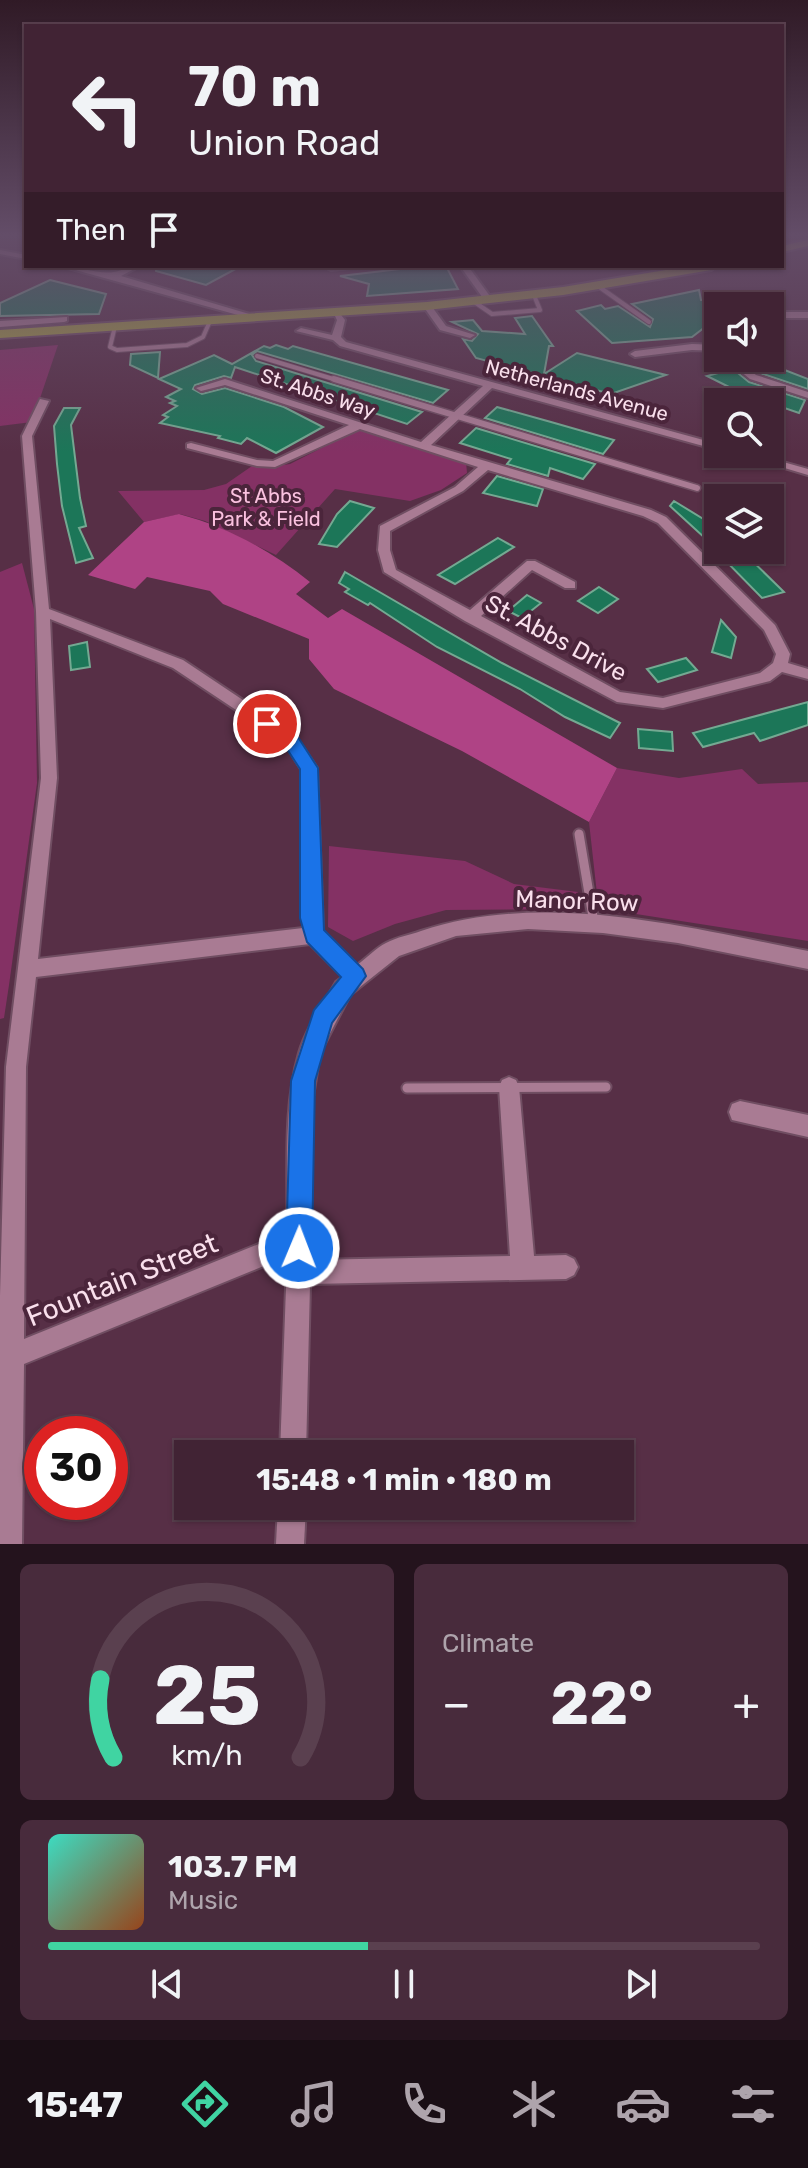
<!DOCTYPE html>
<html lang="en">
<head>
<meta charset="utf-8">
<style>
  body { margin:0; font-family:Rubik,sans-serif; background:#482b3c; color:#f1f3f6; height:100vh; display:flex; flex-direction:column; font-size:30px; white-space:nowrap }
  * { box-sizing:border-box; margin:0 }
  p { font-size:26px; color:#aea4ac }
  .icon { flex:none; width:44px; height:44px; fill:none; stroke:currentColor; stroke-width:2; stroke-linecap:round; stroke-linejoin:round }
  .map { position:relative; height:1544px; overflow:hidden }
  .side { display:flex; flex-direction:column; gap:20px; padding:20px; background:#24131d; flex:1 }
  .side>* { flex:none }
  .banner { position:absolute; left:24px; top:24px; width:760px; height:244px; border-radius:0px; box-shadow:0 2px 6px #0004,0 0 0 2px #5a404f; background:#412334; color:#f1f3f6; overflow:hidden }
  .tools { position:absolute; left:704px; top:292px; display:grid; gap:16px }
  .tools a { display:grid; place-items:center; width:80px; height:80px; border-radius:0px; background:#412334; box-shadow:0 2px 6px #0004,0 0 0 2px #5a404f; font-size:40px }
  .speed { position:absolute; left:24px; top:1416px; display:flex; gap:16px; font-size:40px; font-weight:700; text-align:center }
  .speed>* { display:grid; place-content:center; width:104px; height:104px; border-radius:50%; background:#412334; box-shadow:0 2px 6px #0004,0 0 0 2px #5a404f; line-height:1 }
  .speed .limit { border:12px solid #d22; background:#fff; color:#111 }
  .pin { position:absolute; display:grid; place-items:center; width:68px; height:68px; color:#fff; margin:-34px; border:4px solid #fff; border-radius:50%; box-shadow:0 2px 8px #0007 }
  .me { position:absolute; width:88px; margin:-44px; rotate:1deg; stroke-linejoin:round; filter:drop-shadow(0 0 6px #0008) }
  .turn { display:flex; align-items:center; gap:28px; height:168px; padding:0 32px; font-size:36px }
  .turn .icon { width:104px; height:104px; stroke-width:2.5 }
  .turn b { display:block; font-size:56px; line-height:68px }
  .then { display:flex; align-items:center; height:76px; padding:0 32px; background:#0003; gap:16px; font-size:30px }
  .big { font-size:60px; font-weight:700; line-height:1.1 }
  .side .widget { flex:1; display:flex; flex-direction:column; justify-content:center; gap:12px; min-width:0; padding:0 28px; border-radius:12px; background:#482b3c }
  .side .dial { align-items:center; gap:0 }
  .dial svg { height:208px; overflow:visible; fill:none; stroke:#5a404f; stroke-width:7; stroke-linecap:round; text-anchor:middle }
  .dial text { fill:#f1f3f6; stroke:none }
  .song { display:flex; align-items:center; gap:24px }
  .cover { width:96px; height:96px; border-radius:12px; background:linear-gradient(135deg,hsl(170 70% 55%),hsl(20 70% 35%)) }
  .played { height:8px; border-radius:4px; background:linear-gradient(90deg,#40d4a2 45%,#5a404f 45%) }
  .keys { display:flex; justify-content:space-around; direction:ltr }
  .heat { display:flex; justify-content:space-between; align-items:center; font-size:44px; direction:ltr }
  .side .tiles { flex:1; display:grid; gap:20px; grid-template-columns:1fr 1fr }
  .widget:last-child { grid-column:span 2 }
  .trip { position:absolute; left:174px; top:1440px; width:460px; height:80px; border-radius:0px; background:#412334; box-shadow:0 2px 6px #0004,0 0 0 2px #5a404f; font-weight:700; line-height:80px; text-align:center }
  .dock { display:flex; height:128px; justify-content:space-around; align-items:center; background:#1a0e15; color:#aea4ac }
  .dock .icon { width:56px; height:56px }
  .dock .current { color:#40d4a2 }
  .dock b { font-size:36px; color:#f1f3f6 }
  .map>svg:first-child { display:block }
  .green { fill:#843164 }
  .forest { fill:#af4385 }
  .building { fill:#1c7658; stroke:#74a992; stroke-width:2 }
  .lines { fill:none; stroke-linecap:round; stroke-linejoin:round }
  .lane-far2-casing { stroke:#704e62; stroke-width:6 }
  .lane-far1-casing { stroke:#704e62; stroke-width:9 }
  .lane-casing { stroke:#704e62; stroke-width:13 }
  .street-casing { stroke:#704e62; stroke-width:4 }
  .highway-casing { stroke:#704e62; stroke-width:4 }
  .lane-far2 { stroke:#a97b93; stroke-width:4 }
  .lane-far1 { stroke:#a97b93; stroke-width:6 }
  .lane { stroke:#a97b93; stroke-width:9 }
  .street { fill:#a97b93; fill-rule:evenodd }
  .highway { fill:#a19c44; fill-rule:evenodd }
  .route { fill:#1a73e8; stroke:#114b97; stroke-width:2 }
  .labels { text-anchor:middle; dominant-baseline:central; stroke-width:8; stroke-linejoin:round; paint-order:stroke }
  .far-street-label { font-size:20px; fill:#f9dfec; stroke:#4b253b }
  .far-park-label { font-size:20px; fill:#fac1df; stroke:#4b253b }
  .street-label { font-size:24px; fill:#f9dfec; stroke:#4b253b }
  .near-street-label { font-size:28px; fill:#f9dfec; stroke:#4b253b }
</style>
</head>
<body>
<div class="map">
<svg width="808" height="1544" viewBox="0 0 808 1544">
  <rect width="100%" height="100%" fill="#572f46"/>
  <g class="green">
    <polygon points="58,345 32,422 0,426 0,350"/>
    <polygon points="359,429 466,462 467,473 441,490 410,501 335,489 276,555 205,521 180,514 144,522 118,491 204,490 226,484 252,466 270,467 290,464"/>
    <polygon points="22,563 34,609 37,783 9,985 4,1018 0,1019 0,572"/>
    <polygon points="617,768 679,778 742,769 758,784 808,782 808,941 604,909 597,894 589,822"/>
    <polygon points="329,846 465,861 514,884 578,892 581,909 446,910 395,924 353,941 328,927"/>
  </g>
  <path class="forest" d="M179,514C228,527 271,551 310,582L296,594L328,618L342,609L617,768L589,822L462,751L334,689L309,659V639L223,604L210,591L147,577L135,589L88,575L144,522Z"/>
  <g class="building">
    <polygon points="156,266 241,266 206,285 156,271"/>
    <polygon points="426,266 446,266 458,289 367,296 369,284 340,276"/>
    <polygon points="50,280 106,294 99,314 0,316 0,303"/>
    <polygon points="699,290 701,300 741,300 733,306 718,306 718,317 692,337 612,343 577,311 601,305 605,309 618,306 650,327 653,319 632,304"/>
    <polygon points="532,316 553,346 549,346 544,374 577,353 666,375 611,394 476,358 463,339 472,341 478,334 452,322 473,320 482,331 525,334 515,318"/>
    <polygon points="276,345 288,349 293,346 448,390 433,403 257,351 252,355 256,361 422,412 407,424 235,367 231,378 224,376 195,385 193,389 202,394 225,388 284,407 323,427 276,453 247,438 241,444 218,438 220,436 160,423 168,417 163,415 177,406 170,403 175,401 166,397 181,389 159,379 214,355 232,364 264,346 270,348"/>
    <polygon points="160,352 158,378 130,365 131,354"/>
    <polygon points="764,362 808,379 808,389 757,372 749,365"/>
    <polygon points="733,369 749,382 805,400 799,413 741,393 707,376"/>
    <polygon points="497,407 551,422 614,440 603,454 485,418"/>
    <polygon points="64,408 80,408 71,425 80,498 86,526 79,528 93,558 76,563 62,506 57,464 54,426"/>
    <polygon points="476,428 595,464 583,479 550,468 548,476 507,464 511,459 460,443"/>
    <polygon points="497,476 543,489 537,506 483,493"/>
    <polygon points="350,501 374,508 337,547 319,544 337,514"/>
    <polygon points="674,501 718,528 718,550 741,550 784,592 762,598 715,550 718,550 670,506"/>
    <polygon points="498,538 514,547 455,584 438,575"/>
    <polygon points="345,572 502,663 620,723 610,738 565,717 520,689 437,647 370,603 368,605 345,592 349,589 339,583"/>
    <polygon points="599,587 618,599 598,613 578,601"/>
    <polygon points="527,595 541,603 522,618 508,611"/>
    <polygon points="721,620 736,637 731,658 712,652"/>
    <polygon points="87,642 90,667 71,670 69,646"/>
    <polygon points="686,658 697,670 658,682 647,669"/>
    <polygon points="808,702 808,725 760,741 754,733 703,747 693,733"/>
    <polygon points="638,729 672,732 673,751 639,748"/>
  </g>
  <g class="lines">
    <defs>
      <g id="lane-far2">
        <polyline points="598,286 649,322"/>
        <polyline points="473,301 492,314 540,310 534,295"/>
        <polyline points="115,326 110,347 117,350 187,345 203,337 210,321"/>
        <polyline points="257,356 340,381"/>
      </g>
      <polyline id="lane-far1" points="334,379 697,488"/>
      <g id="lane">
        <polyline points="579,834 594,923"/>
        <polyline points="407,1088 606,1087"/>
      </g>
      <g id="street">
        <polygon points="0,250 26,255 26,259 0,254"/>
        <path d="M61,266C76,266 101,275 114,272C124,270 130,266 140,266L121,276L263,318L256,320Z"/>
        <polygon points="329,266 369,266 331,270 327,268"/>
        <polygon points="460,266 468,266 492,299 491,301 485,301"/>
        <polygon points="424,304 430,304 446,326 475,335 470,338 440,330 423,306"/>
        <path d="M338,311L345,320L341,337L346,342L718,444V450L492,388L431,445L651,510L666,517L775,625L790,654L788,663L808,669V679L782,672L770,681L663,708L617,702L465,621L384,572L378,550L380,526L455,487L478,467L360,429L275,467L257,466L187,448V444L191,443L257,460L273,461L349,425L225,385L201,391L196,388L225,379L421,442L483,386L340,346L333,340L296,331L301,328L332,335L337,320L334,314ZM488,470L643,516L658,523L764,630L776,654L773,663L760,673L663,698L620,692L481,616L532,570L565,588H575V582L535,561H527L470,610L396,570L390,550V531L463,491Z"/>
        <rect x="770" y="312" width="38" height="6"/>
        <polygon points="67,317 67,321 64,322 0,327 0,321"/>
        <polygon points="692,344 718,345 718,351 692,350 635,357 630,354 635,351"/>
        <polygon points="724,358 735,358 756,375 808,392 808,398 750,379"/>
        <path d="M40,399L49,401L32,436L49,609L183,660L294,734L317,768L323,931L357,965C367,958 376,948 386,943C397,937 410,935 421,931C545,890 684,927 808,951V969L678,943L603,933L528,929L456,936L399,956L350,995L320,1053L312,1103L310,1260L510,1256L499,1087L502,1080L509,1077L516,1080L519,1087L534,1256L566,1255L574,1259L578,1267L574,1275L566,1279L310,1284L306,1454H280L287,1260L276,1261L24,1364L22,1544H0V1296L6,1067L41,778L36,611L22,436ZM50,619L173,668L284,742L301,769L303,928L38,959L57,778ZM310,944L343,977L336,982C324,1004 306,1028 299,1053C282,1111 289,1177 287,1237H276L24,1339L26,1067L36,977Z"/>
        <polygon points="738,454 755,454 808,469 808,475"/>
        <polygon points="740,1101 808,1115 808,1137 732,1120 729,1112 732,1104"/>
        <polygon points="278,1506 306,1506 304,1544 276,1544"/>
      </g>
      <g id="highway">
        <polygon points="808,240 808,246 782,252 782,246"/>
        <polygon points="690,266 717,266 711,270 563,295 427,310 0,338 0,330 427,302 563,287"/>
      </g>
    </defs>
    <use href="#lane-far2" class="lane-far2-casing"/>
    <use href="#lane-far1" class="lane-far1-casing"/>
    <use href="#lane" class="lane-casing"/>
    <use href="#street" class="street-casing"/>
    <use href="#highway" class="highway-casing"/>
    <use href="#lane-far2" class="lane-far2"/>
    <use href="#lane-far1" class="lane-far1"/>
    <use href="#lane" class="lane"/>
    <use href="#street" class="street"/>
    <use href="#highway" class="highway"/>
  </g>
  <linearGradient id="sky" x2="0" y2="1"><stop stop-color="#301a26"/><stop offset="0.52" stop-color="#634d68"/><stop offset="1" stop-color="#634d68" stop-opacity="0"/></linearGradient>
  <rect width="808" height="452" fill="url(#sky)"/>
  <polygon class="route" points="267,717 296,734 318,768 324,930 363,969 366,976 332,1023 315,1081 312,1248 308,1257 299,1261 290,1257 286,1248 291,1081 314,1010 341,977 307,942 300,918 300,769 283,743 258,724 261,719"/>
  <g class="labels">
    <g class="far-street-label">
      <text transform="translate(577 390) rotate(15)">Netherlands Avenue</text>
      <text transform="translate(318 393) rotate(18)">St. Abbs Way</text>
    </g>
    <g class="far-park-label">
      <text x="266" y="496">St Abbs<tspan x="266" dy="23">Park &amp; Field</tspan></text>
    </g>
    <g class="street-label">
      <text transform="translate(556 638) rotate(28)">St. Abbs Drive</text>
      <text transform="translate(577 901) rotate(2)">Manor Row</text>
    </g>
    <g class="near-street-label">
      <text transform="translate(122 1280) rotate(-22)">Fountain Street</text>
    </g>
  </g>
</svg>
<div class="tools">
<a><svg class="icon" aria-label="sound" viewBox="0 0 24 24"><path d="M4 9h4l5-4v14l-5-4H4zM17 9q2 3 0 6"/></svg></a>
<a><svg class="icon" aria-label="search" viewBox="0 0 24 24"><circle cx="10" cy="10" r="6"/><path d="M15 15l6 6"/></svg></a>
<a><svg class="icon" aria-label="layers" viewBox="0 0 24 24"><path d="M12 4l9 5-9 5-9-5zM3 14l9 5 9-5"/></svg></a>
</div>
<div class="speed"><div class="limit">30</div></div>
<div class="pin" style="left:267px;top:724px;background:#d93025"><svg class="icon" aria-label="arrive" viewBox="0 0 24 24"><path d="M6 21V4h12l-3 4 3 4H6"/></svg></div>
<svg class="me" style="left:299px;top:1248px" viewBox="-20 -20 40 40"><circle r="17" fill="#1a73e8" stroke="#fff" stroke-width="3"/><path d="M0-11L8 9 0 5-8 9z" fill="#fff"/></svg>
<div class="trip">15:48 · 1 min · 180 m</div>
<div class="banner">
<div class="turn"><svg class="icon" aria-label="left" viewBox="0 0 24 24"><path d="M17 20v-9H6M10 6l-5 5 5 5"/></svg><div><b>70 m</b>Union Road</div></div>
<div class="then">Then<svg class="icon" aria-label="arrive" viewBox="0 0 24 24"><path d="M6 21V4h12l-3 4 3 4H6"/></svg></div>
</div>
</div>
<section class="side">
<div class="tiles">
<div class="widget dial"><svg viewBox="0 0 100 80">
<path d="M14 69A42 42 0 1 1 86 69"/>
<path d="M14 69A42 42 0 0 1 9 39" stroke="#40d4a2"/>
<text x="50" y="56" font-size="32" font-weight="700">25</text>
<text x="50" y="72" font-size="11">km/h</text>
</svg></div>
<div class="widget"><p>Climate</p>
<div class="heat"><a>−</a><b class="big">22°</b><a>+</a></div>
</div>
<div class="widget">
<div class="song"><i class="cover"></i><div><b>103.7 FM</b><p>Music</p></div></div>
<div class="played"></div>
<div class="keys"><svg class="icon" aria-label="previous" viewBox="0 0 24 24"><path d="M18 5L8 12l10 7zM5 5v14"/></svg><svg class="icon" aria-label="pause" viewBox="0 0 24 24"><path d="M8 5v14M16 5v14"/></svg><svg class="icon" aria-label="next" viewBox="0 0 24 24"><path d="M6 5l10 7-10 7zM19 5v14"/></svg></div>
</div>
</div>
</section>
<nav class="dock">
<b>15:47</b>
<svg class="icon current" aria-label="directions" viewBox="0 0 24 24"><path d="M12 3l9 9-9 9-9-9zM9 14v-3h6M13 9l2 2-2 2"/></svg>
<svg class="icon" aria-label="music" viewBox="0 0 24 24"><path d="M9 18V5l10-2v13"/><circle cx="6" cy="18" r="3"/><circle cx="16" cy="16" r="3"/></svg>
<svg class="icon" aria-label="phone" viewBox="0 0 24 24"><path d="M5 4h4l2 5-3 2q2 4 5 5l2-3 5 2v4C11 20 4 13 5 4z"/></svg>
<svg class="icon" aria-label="climate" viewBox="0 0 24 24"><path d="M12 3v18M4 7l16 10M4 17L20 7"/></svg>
<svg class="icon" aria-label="car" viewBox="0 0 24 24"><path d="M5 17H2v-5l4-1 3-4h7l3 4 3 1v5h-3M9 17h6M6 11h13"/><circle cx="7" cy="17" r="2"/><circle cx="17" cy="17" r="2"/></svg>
<svg class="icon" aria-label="filters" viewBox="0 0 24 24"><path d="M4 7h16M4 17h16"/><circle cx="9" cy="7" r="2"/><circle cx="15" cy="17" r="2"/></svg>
</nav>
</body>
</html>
